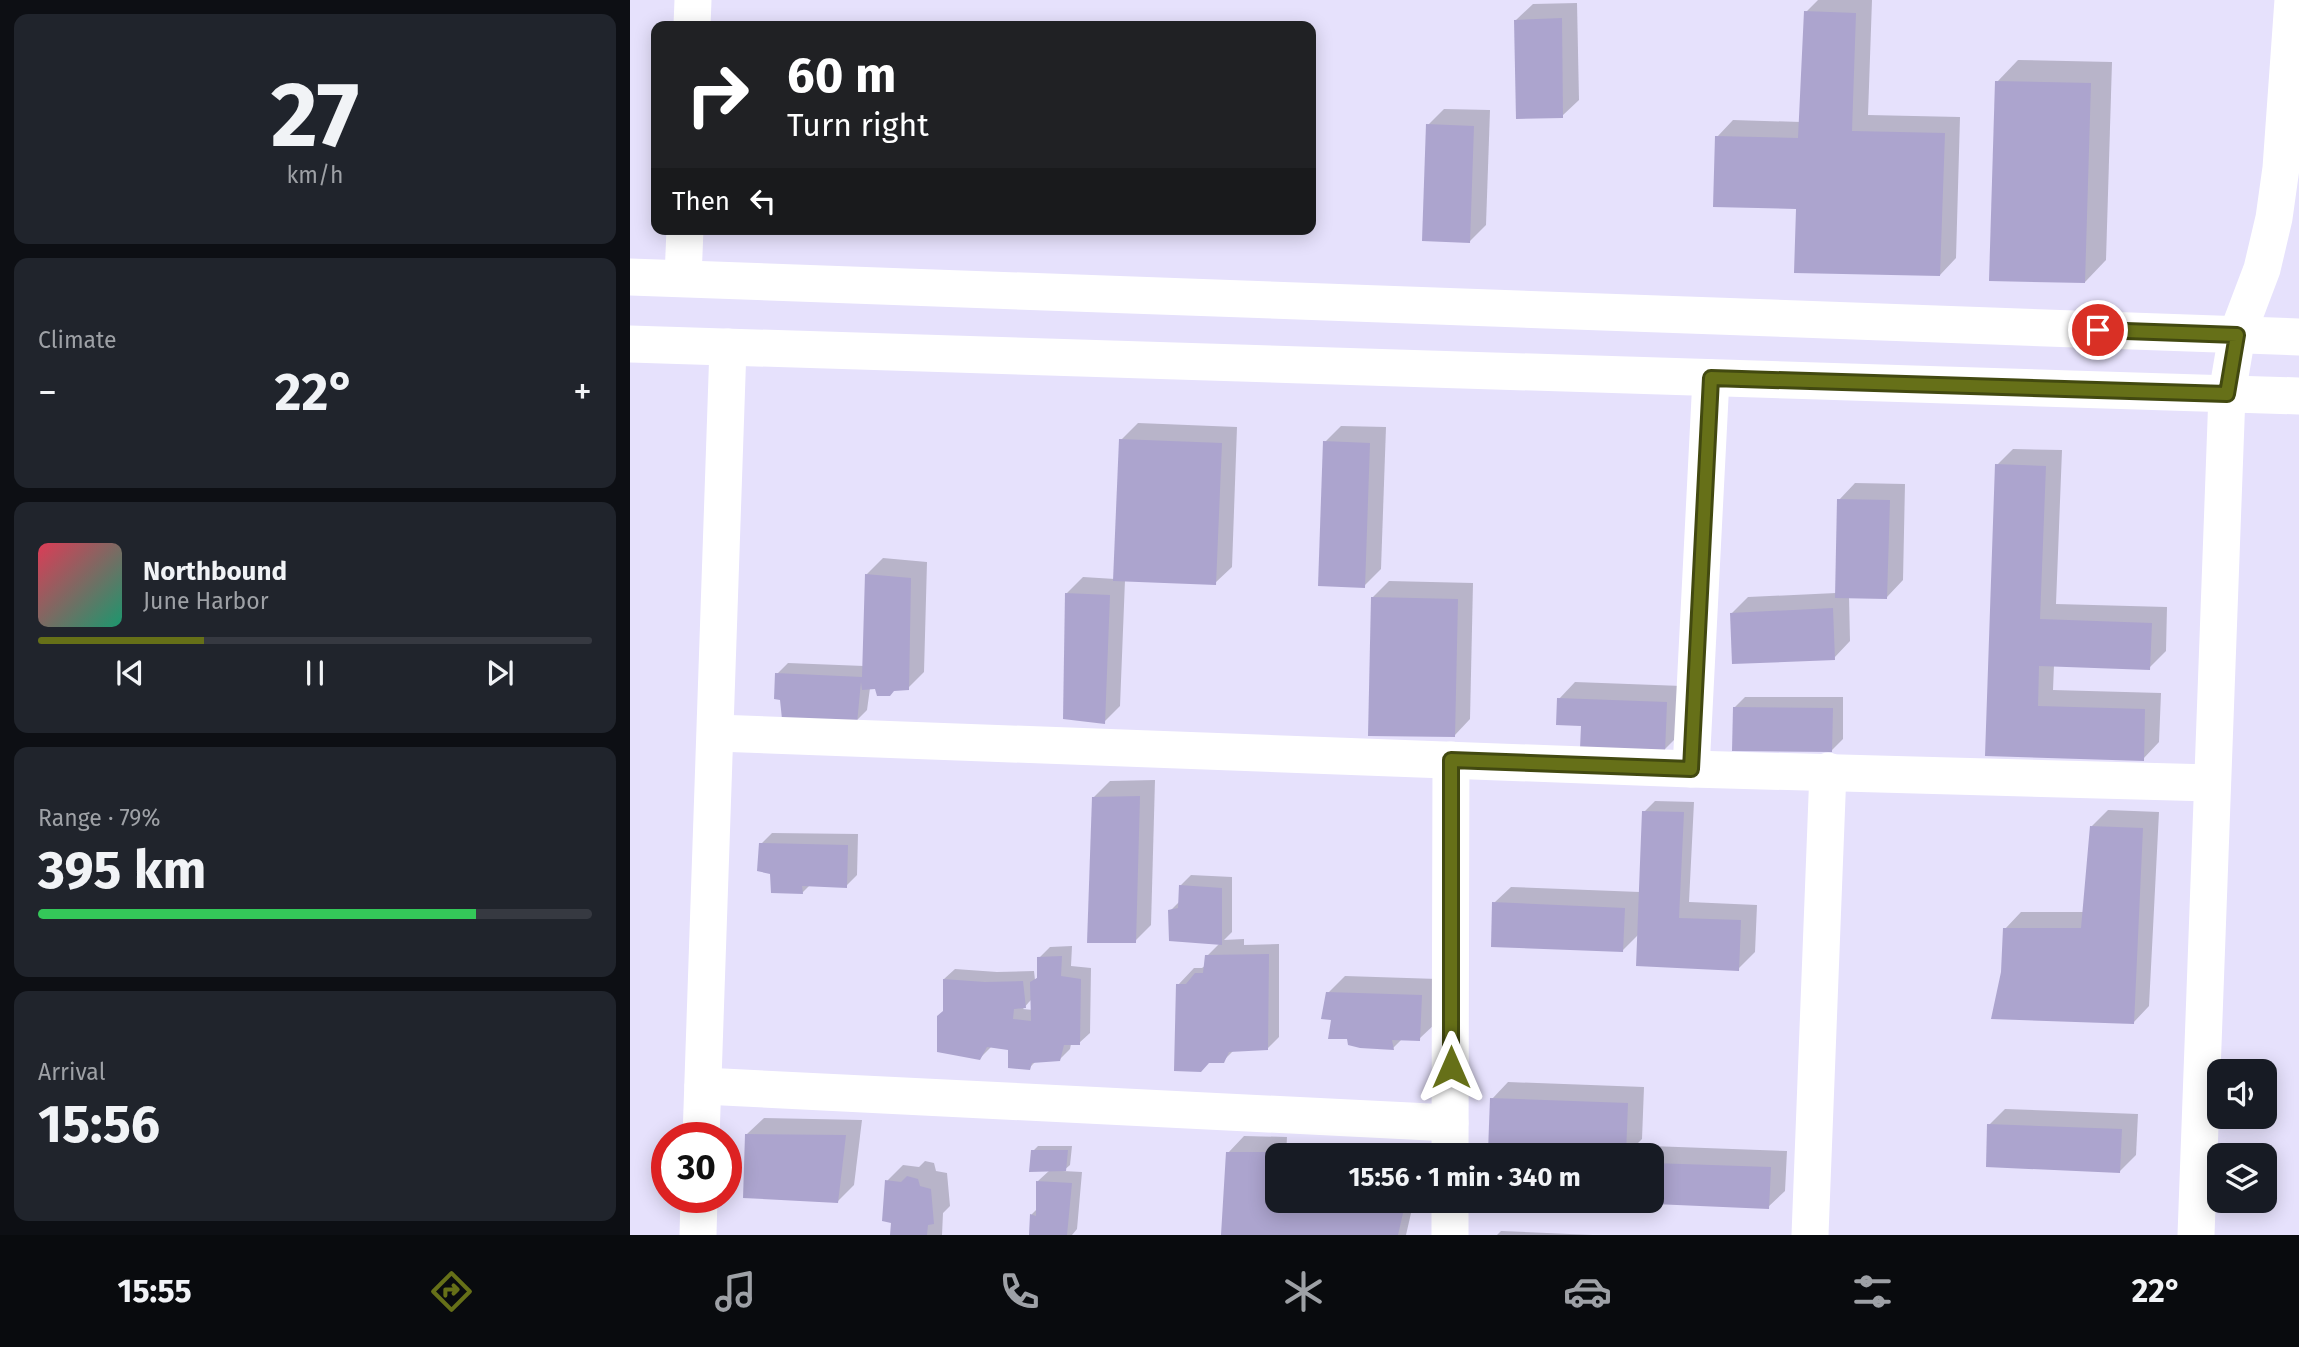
<!DOCTYPE html>
<html lang="en">
<head>
<meta charset="utf-8">
<style>
  body { margin:0; font-family:"Fira Sans",sans-serif; background:#20242c; color:#f1f3f6; height:100vh; display:flex; flex-direction:column; font-size:26px; white-space:nowrap }
  * { box-sizing:border-box; margin:0 }
  p { font-size:23px; color:#9ea1a6 }
  .icon { flex:none; width:38px; height:38px; fill:none; stroke:currentColor; stroke-width:2; stroke-linecap:round; stroke-linejoin:round }
  .map { position:relative; flex:1; overflow:hidden }
  .details { display:flex; flex-direction:column; gap:14px; padding:14px; background:#0d0f14; width:630px }
  .details>* { flex:none }
  .banner { position:absolute; left:21px; top:21px; width:665px; height:214px; border-radius:14px; box-shadow:0 4px 18px #0003; background:#202124; color:#fff; overflow:hidden }
  .fabs { position:absolute; left:1577px; top:1059px; display:grid; gap:14px }
  .fabs a { display:grid; place-items:center; width:70px; height:70px; border-radius:14px; background:#171b24; box-shadow:0 4px 18px #0003; font-size:35px }
  .speed { position:absolute; left:21px; top:1122px; display:flex; gap:14px; font-size:35px; font-weight:700; text-align:center }
  .speed>* { display:grid; place-content:center; width:91px; height:91px; border-radius:50%; background:#171b24; box-shadow:0 4px 18px #0003; line-height:1 }
  .speed .limit { border:10px solid #d22; background:#fff; color:#111 }
  .pin { position:absolute; display:grid; place-items:center; width:60px; height:60px; color:#fff; margin:-30px; border:4px solid #fff; border-radius:50%; box-shadow:0 2px 7px #0007 }
  .me { position:absolute; width:77px; margin:-38px; rotate:0deg; stroke-linejoin:round; filter:drop-shadow(0 0 5px #0008) }
  .turn { display:flex; align-items:center; gap:24px; height:147px; padding:0 21px; font-size:32px }
  .turn .icon { width:91px; height:91px; stroke-width:2.5 }
  .turn b { display:block; font-size:49px; line-height:60px }
  .then { display:flex; align-items:center; height:66px; padding:0 21px; background:#0003; gap:14px; font-size:26px }
  .big { font-size:52px; font-weight:700; line-height:1.1 }
  .details .widget { flex:1; display:flex; flex-direction:column; justify-content:center; gap:10px; min-width:0; padding:0 24px; border-radius:14px; background:#20242c }
  .details .dial { align-items:center; gap:0 }
  .dial b { font-size:91px; line-height:1 }
  .song { display:flex; align-items:center; gap:21px }
  .cover { width:84px; height:84px; border-radius:10px; background:linear-gradient(135deg,hsl(350 70% 55%),hsl(160 70% 35%)) }
  .played { height:7px; border-radius:4px; background:linear-gradient(90deg,#667018 30%,#363941 30%) }
  .keys { display:flex; justify-content:space-around; direction:ltr }
  .heat { display:flex; justify-content:space-between; align-items:center; font-size:38px; direction:ltr }
  .charge { height:10px; border-radius:5px; background:linear-gradient(90deg,#34c759 79%,#363941 0) }
  .trip { position:absolute; left:635px; top:1143px; width:399px; height:70px; border-radius:14px; background:#171b24; box-shadow:0 4px 18px #0003; font-weight:700; line-height:70px; text-align:center }
  .menu { display:flex; height:112px; justify-content:space-around; align-items:center; background:#090b0e; color:#9ea1a6 }
  .menu .icon { width:49px; height:49px }
  .menu .on { color:#667018 }
  .menu b { font-size:32px; color:#f1f3f6 }
  main { display:flex; flex:1; min-height:0 }
  .map>svg:first-child { display:block }
  .shadow { fill:#0003; fill-rule:evenodd }
  .building { fill:#aca4ce }
  .lines { fill:none; stroke-linecap:round; stroke-linejoin:round }
  .street { stroke:#fff; stroke-width:37 }
  .route-casing { stroke:#424910; stroke-width:18 }
  .route { stroke:#667018; stroke-width:12 }
</style>
</head>
<body>
<main>
<section class="details">
<div class="widget dial"><b>27</b><p>km/h</p></div>
<div class="widget"><p>Climate</p>
<div class="heat"><a>−</a><b class="big">22°</b><a>+</a></div>
</div>
<div class="widget">
<div class="song"><i class="cover"></i><div><b>Northbound</b><p>June Harbor</p></div></div>
<div class="played"></div>
<div class="keys"><svg class="icon" aria-label="previous" viewBox="0 0 24 24"><path d="M18 5L8 12l10 7zM5 5v14"/></svg><svg class="icon" aria-label="pause" viewBox="0 0 24 24"><path d="M8 5v14M16 5v14"/></svg><svg class="icon" aria-label="next" viewBox="0 0 24 24"><path d="M6 5l10 7-10 7zM19 5v14"/></svg></div>
</div>
<div class="widget"><p>Range · 79%</p><b class="big">395 km</b><div class="charge"></div></div>
<div class="widget"><p>Arrival</p><b class="big">15:56</b></div>
</section>
<div class="map">
<svg width="1669" height="1235" viewBox="0 0 1669 1235">
  <rect width="100%" height="100%" fill="#e6e1fc"/>
  <g class="shadow">
    <polygon points="1188,0 1242,0 1238,115 1330,117 1326,258 1310,275 1168,207 1087,137 1103,120 1171,122 1176,12"/>
    <polygon points="947,3 949,100 932,116 886,20 903,4"/>
    <polygon points="1388,60 1482,62 1476,260 1455,282 1367,82"/>
    <polygon points="814,109 860,110 856,225 840,241 798,125"/>
    <polygon points="508,423 607,427 602,567 585,583 495,580 490,706 474,722 436,594 453,577 485,579 491,440"/>
    <polygon points="711,426 756,427 751,569 734,586 695,442"/>
    <polygon points="1383,449 1432,450 1426,604 1537,607 1536,651 1519,668 1424,665 1423,690 1531,693 1529,742 1513,759 1357,754 1367,465"/>
    <polygon points="1225,483 1275,484 1273,580 1257,597 1219,596 1220,641 1204,658 1102,613 1118,597 1206,593 1209,500"/>
    <polygon points="253,558 297,562 294,672 278,688 240,688 237,710 226,721 147,674 158,663 234,666 236,575"/>
    <polygon points="759,581 843,583 840,719 824,736 742,598"/>
    <polygon points="945,682 1052,686 1050,734 1034,750 929,699"/>
    <polygon points="1115,697 1213,697 1213,739 1202,750 1104,708"/>
    <polygon points="525,780 521,925 505,941 463,798 480,781"/>
    <polygon points="1025,801 1064,802 1059,902 1127,905 1125,952 1108,969 1009,934 992,951 864,903 881,887 1010,892 1014,812"/>
    <polygon points="1478,810 1529,812 1519,1006 1503,1023 1373,972 1375,929 1391,912 1454,912 1462,826"/>
    <polygon points="142,833 228,834 227,875 216,886 180,885 172,893 142,873 131,844"/>
    <polygon points="561,875 602,877 602,932 594,940 614,939 614,945 649,944 649,1037 638,1048 604,1050 593,1061 548,985 564,968 572,968 576,965 577,956 590,943 540,911 550,901 550,886"/>
    <path d="M442,946L441,966L461,968L460,1033L449,1043L441,1044L440,1049L429,1060L406,1061L399,1068L380,1048L361,1047L350,1058L315,1011L314,979L325,969L367,972L404,971L405,980L409,976V958L420,947ZM402,999L403,1010L393,1009L399,1002Z"/>
    <polygon points="715,976 808,979 806,1023 789,1039 772,1039 763,1048 718,1038 698,993"/>
    <polygon points="878,1082 1014,1087 1012,1139 996,1155 860,1151 862,1099"/>
    <polygon points="1375,1109 1508,1114 1506,1155 1490,1171 1359,1125"/>
    <polygon points="134,1118 232,1120 224,1185 208,1201 117,1134"/>
    <polygon points="614,1136 657,1137 656,1155 648,1155 648,1200 682,1200 682,1203 687,1203 687,1200 784,1200 776,1235 593,1235 598,1153"/>
    <polygon points="408,1146 442,1146 440,1165 433,1171 452,1172 447,1229 442,1235 454,1235 400,1235 401,1215 407,1209 408,1181 420,1170 403,1151"/>
    <polygon points="1021,1146 1157,1151 1155,1191 1138,1207 1022,1200 1022,1155 1012,1155"/>
    <polygon points="295,1161 304,1163 306,1171 317,1173 320,1206 313,1213 312,1235 262,1235 263,1221 257,1181 273,1165 289,1167"/>
    <polygon points="871,1231 963,1235 867,1235"/>
  </g>
  <g class="building">
    <polygon points="1174,11 1226,13 1222,131 1315,133 1310,276 1164,273 1166,209 1083,207 1085,136 1168,138"/>
    <polygon points="932,18 933,118 886,119 884,20"/>
    <polygon points="1365,81 1461,83 1455,283 1359,281"/>
    <polygon points="796,124 844,126 840,243 792,241"/>
    <polygon points="489,439 592,443 586,585 483,581"/>
    <polygon points="693,441 740,443 735,588 688,586"/>
    <polygon points="1365,464 1416,466 1410,619 1522,623 1520,670 1409,666 1408,706 1515,709 1514,761 1355,756"/>
    <polygon points="1207,499 1260,500 1257,599 1205,598"/>
    <polygon points="235,574 281,578 279,690 264,691 260,696 247,696 245,689 232,690 231,682 227,723 152,719 150,700 144,699 145,673 232,677"/>
    <polygon points="435,593 480,595 475,724 433,719"/>
    <polygon points="741,597 828,599 825,737 738,736"/>
    <polygon points="1203,608 1205,660 1102,664 1100,613"/>
    <polygon points="927,698 1037,702 1035,752 950,749 951,726 926,725"/>
    <polygon points="1103,707 1203,708 1202,752 1102,751"/>
    <polygon points="510,796 506,943 457,943 462,797"/>
    <polygon points="1012,811 1054,812 1049,918 1111,920 1109,971 1006,966"/>
    <polygon points="1460,826 1513,828 1504,1024 1361,1019 1371,972 1373,928 1451,928"/>
    <polygon points="129,843 218,845 217,888 172,886 173,894 141,893 140,874 127,871"/>
    <polygon points="549,885 592,888 592,945 539,941 538,910 548,908"/>
    <polygon points="862,902 995,908 993,952 861,947"/>
    <polygon points="639,954 638,1050 599,1052 594,1063 579,1063 571,1072 544,1071 546,984 556,984 565,973 573,973 575,955"/>
    <polygon points="432,956 431,976 451,979 450,1045 434,1045 430,1061 402,1063 400,1070 378,1068 378,1050 357,1047 350,1060 307,1052 307,1016 313,1011 313,979 355,982 393,981 396,1008 384,1009 383,1019 401,1021 400,982 407,978 407,957"/>
    <polygon points="696,992 792,995 790,1041 762,1040 764,1050 730,1048 718,1045 717,1039 698,1039 701,1020 691,1019"/>
    <polygon points="860,1098 998,1103 996,1155 858,1152"/>
    <polygon points="1357,1124 1492,1129 1490,1173 1356,1167"/>
    <polygon points="115,1134 216,1135 208,1203 113,1198"/>
    <polygon points="401,1150 438,1150 436,1171 399,1172"/>
    <polygon points="596,1152 641,1152 639,1207 670,1203 672,1213 685,1213 685,1200 776,1200 768,1235 591,1235"/>
    <polygon points="1022,1163 1141,1167 1139,1209 1001,1203 1001,1200 1022,1200"/>
    <polygon points="277,1176 288,1179 290,1186 301,1189 304,1224 298,1225 297,1235 260,1235 261,1223 252,1221 255,1180 271,1182"/>
    <polygon points="406,1181 442,1183 437,1235 399,1235 400,1214 406,1216"/>
  </g>
  <g class="lines">
    <g class="street">
      <polyline points="62,26 63,0"/>
      <polyline points="0,277 1669,337"/>
      <polyline points="53,278 55,229"/>
      <polyline points="0,344 1669,396"/>
      <polyline points="86,733 1061,769 1582,783"/>
      <polyline points="1061,769 1081,378"/>
      <polyline points="73,1086 820,1123"/>
      <polyline points="71,1138 98,347"/>
      <polyline points="820,1155 821,760"/>
      <polyline points="68,1235 69,1197"/>
      <polyline points="820,1235 820,1200"/>
      <polyline points="1180,1235 1198,771"/>
      <polyline points="1566,1235 1597,394 1607,335 1632,269 1644,218 1651,168 1663,0"/>
    </g>
  </g>
  <g class="lines">
    <defs>
      <polyline id="route" points="821,1067 821,760 1061,769 1081,378 1597,394 1607,335 1468,330"/>
    </defs>
    <use href="#route" class="route-casing"/>
    <use href="#route" class="route"/>
  </g>
</svg>
<div class="fabs">
<a><svg class="icon" aria-label="sound" viewBox="0 0 24 24"><path d="M4 9h4l5-4v14l-5-4H4zM17 9q2 3 0 6"/></svg></a>
<a><svg class="icon" aria-label="layers" viewBox="0 0 24 24"><path d="M12 4l9 5-9 5-9-5zM3 14l9 5 9-5"/></svg></a>
</div>
<div class="speed"><div class="limit">30</div></div>
<div class="pin" style="left:1468px;top:330px;background:#d93025"><svg class="icon" aria-label="arrive" viewBox="0 0 24 24"><path d="M6 21V4h12l-3 4 3 4H6"/></svg></div>
<svg class="me" style="left:821px;top:1067px" viewBox="-20 -20 40 40"><path d="M0-17L14 15 0 8-14 15z" fill="#667018" stroke="#fff" stroke-width="4"/></svg>
<div class="trip">15:56 · 1 min · 340 m</div>
<div class="banner">
<div class="turn"><svg class="icon" aria-label="right" viewBox="0 0 24 24"><path d="M7 20v-9h11M14 6l5 5-5 5"/></svg><div><b>60 m</b>Turn right</div></div>
<div class="then">Then<svg class="icon" aria-label="left" viewBox="0 0 24 24"><path d="M17 20v-9H6M10 6l-5 5 5 5"/></svg></div>
</div>
</div>
</main>
<nav class="menu">
<b>15:55</b>
<svg class="icon on" aria-label="directions" viewBox="0 0 24 24"><path d="M12 3l9 9-9 9-9-9zM9 14v-3h6M13 9l2 2-2 2"/></svg>
<svg class="icon" aria-label="music" viewBox="0 0 24 24"><path d="M9 18V5l10-2v13"/><circle cx="6" cy="18" r="3"/><circle cx="16" cy="16" r="3"/></svg>
<svg class="icon" aria-label="phone" viewBox="0 0 24 24"><path d="M5 4h4l2 5-3 2q2 4 5 5l2-3 5 2v4C11 20 4 13 5 4z"/></svg>
<svg class="icon" aria-label="climate" viewBox="0 0 24 24"><path d="M12 3v18M4 7l16 10M4 17L20 7"/></svg>
<svg class="icon" aria-label="car" viewBox="0 0 24 24"><path d="M5 17H2v-5l4-1 3-4h7l3 4 3 1v5h-3M9 17h6M6 11h13"/><circle cx="7" cy="17" r="2"/><circle cx="17" cy="17" r="2"/></svg>
<svg class="icon" aria-label="filters" viewBox="0 0 24 24"><path d="M4 7h16M4 17h16"/><circle cx="9" cy="7" r="2"/><circle cx="15" cy="17" r="2"/></svg>
<b>22°</b>
</nav>
</body>
</html>
